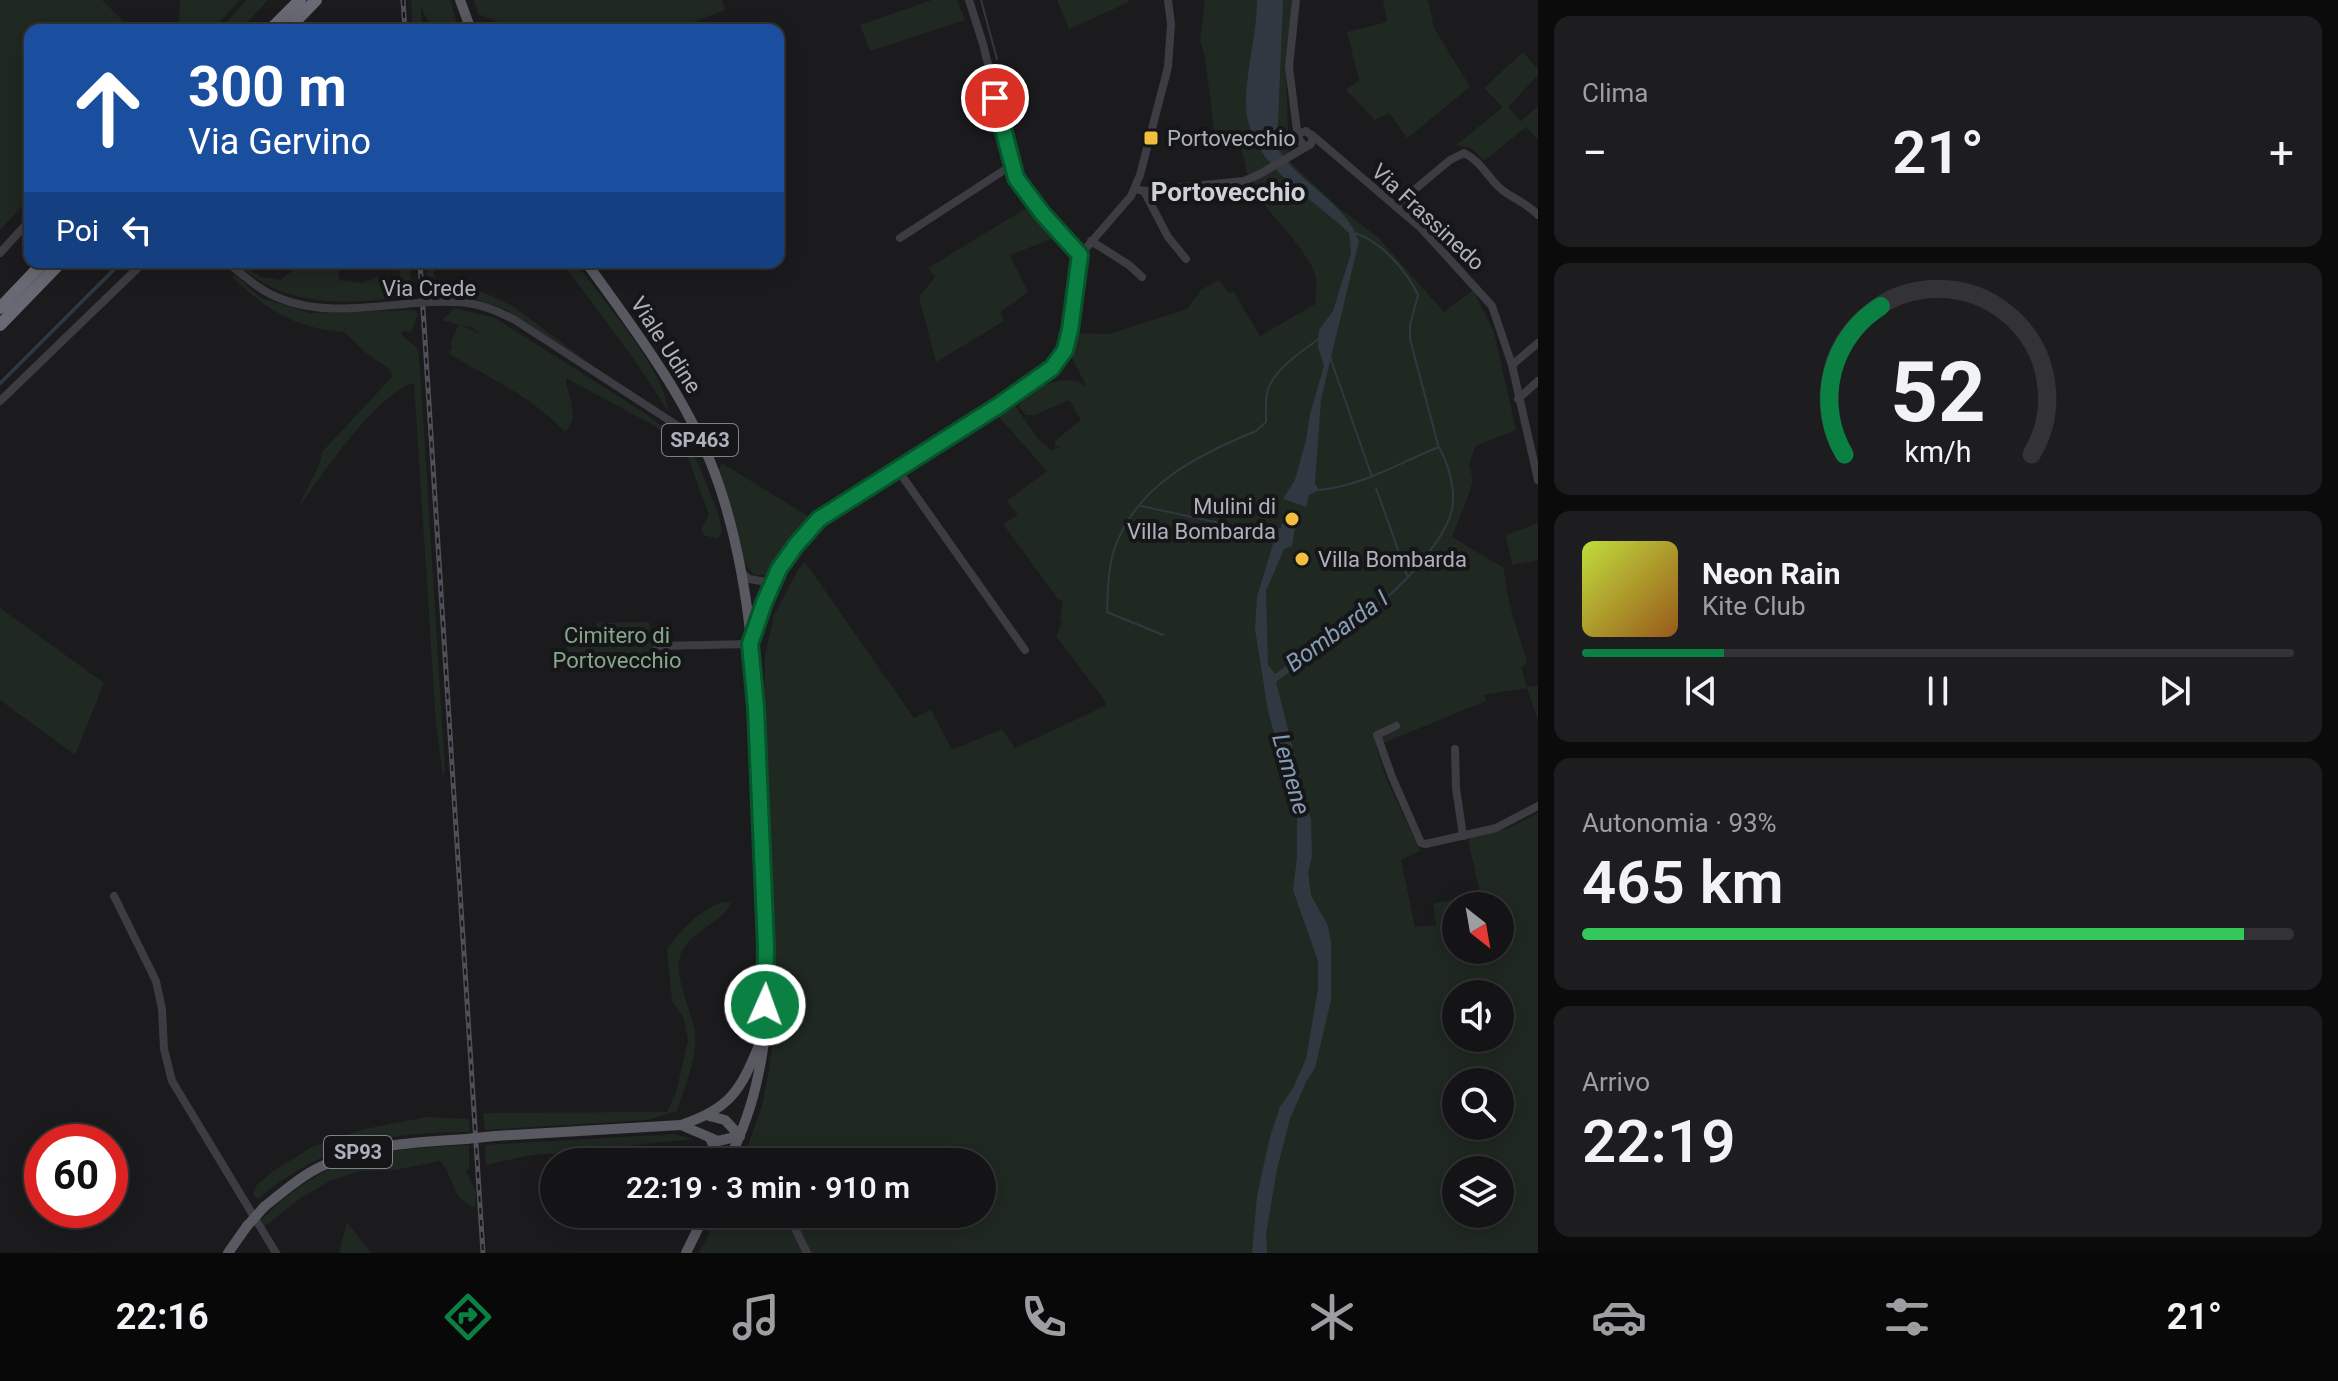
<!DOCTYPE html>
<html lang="it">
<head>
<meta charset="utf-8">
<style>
  body { margin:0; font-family:Roboto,sans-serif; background:#1d1d1f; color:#f1f3f6; height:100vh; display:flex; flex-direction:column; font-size:30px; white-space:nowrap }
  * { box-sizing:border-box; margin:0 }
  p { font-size:26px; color:#9d9ea1 }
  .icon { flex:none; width:44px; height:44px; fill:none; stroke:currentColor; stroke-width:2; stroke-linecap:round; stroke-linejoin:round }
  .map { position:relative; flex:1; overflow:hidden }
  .side { display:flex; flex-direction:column; gap:16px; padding:16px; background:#0b0b0c; width:800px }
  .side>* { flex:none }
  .banner { position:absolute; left:24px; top:24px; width:760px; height:244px; border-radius:16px; box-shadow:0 4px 20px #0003,0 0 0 2px #333335; background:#1a4fa0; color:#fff; overflow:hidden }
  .needle { width:52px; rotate:149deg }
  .controls { position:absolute; left:1442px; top:892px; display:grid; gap:16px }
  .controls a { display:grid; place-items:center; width:72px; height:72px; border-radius:50%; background:#141416; box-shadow:0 4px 20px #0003,0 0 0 2px #333335; font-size:40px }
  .speed { position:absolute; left:24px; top:1124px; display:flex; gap:16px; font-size:40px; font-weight:700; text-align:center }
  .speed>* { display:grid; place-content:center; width:104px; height:104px; border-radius:50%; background:#141416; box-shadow:0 4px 20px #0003,0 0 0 2px #333335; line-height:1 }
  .speed .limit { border:12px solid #d22; background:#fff; color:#111 }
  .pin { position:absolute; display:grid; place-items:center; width:68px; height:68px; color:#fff; margin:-34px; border:4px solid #fff; border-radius:50%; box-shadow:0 2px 8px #0007 }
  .me { position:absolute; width:88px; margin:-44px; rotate:2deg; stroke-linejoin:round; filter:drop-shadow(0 0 6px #0008) }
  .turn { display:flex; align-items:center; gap:28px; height:168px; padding:0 32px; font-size:36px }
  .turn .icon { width:104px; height:104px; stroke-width:2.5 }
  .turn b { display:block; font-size:56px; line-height:68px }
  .then { display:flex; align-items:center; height:76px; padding:0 32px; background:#0003; gap:16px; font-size:30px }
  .big { font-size:60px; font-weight:600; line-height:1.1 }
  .side .tile { flex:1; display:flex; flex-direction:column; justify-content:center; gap:12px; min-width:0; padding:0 28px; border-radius:16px; background:#1d1d1f }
  .side .dial { align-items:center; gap:0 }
  .dial svg { height:208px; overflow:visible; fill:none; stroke:#333335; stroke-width:7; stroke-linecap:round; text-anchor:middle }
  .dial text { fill:#f1f3f6; stroke:none }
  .song { display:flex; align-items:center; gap:24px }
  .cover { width:96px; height:96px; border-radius:12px; background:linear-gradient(135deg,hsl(70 70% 55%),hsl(30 70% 35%)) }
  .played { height:8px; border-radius:4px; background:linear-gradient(90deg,#0b8043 20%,#333335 20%) }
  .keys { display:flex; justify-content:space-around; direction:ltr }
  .heat { display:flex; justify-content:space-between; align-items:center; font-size:44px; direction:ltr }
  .charge { height:12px; border-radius:6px; background:linear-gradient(90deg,#34c759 93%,#333335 0) }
  .trip { position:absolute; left:540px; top:1148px; width:456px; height:80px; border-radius:40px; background:#141416; box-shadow:0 4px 20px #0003,0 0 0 2px #333335; font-weight:600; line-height:80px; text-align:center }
  .tabs { display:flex; height:128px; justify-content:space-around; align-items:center; background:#080809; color:#9d9ea1 }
  .tabs .icon { width:56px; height:56px }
  .tabs .active { color:#0b8043 }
  .tabs b { font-size:36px; color:#f1f3f6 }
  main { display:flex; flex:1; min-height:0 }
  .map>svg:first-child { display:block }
  .green { fill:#202822; fill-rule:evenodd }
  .water { fill:#303941 }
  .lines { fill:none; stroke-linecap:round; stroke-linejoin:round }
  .stream { stroke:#303941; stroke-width:2 }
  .minor { stroke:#3c3c42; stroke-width:8 }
  .major { stroke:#585961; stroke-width:10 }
  .highway { stroke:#686a73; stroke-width:12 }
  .rail-casing { stroke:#4f5057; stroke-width:5 }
  .rail { stroke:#161618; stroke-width:2; stroke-dasharray:6; stroke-linecap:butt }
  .minor-bridge { stroke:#3c3c42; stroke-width:8 }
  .major-bridge { stroke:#585961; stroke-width:10 }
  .route-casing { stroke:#07532c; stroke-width:20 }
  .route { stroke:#0b8043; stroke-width:14 }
  .poi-dot { fill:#f1be3f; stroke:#161618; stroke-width:3 }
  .labels { text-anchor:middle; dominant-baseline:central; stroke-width:8; stroke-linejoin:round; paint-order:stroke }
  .shield { fill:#161618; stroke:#80828b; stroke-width:2 }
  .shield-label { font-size:20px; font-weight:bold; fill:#adb1bc }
  .poi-label { font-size:22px; fill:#adb1bc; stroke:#161618; text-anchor:start }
  .street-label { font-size:22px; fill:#adb1bc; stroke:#161618 }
  .park-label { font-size:22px; fill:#85a789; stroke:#161618 }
  .water-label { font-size:24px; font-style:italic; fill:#869db6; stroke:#161618 }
  .quarter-label { font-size:26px; font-weight:bold; fill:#ced0d8; stroke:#161618 }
</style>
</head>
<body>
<main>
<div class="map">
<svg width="1538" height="1253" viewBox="0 0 1538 1253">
  <rect width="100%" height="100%" fill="#1b1b1d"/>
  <g class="green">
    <polygon points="0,0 102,0 132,30 30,30 30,198 0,230"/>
    <polygon points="180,0 240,0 212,30 179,30"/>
    <polygon points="246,0 268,0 240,30 220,30"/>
    <polygon points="411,0 450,0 459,30 433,30 421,8 422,30 413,30"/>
    <polygon points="474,0 722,0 725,10 672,30 518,30 478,14"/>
    <polygon points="932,0 957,0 965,20 870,51 860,25"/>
    <polygon points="1057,0 1128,0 1129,2 1069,29"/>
    <path d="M1205,0H1292L1286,67L1289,161L1339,208L1378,237L1444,312L1473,290L1494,332L1516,430L1475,446L1469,465L1473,480L1470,491L1452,537L1504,568C1505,599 1519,632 1527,663L1521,667L1527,687L1538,686V721L1527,688L1484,695L1486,701L1376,746L1386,778L1420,851L1401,860L1415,927L1436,925L1433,904L1480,894L1468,838L1509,828L1538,813V1253H699L719,1214H982V1162H742L762,1106L769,1070L774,1026V933L764,710L765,656L774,615L798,570L805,562L914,718L931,710L952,750L1002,729L1015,748L1105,706L1106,702L1056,636L1062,622L1060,620L1063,601L1058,599L1003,524L1018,515L1007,501L1047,471L999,417L1015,406L1040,441L1051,450L1060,448L1055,445V441L1081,420L1069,400L1035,415H1026L1019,407C1022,390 1059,377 1075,381C1080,381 1083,385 1087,387L1070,354L1075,333L1109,334L1187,309L1201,290L1219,280L1229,293L1234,292L1260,336L1315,304C1316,296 1317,286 1316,278C1311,253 1271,217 1257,194L1260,191L1247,173L1240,142L1224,138L1223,130H1214L1205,57L1200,41ZM1456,906H1500V950H1456ZM1456,994H1500V1038H1456ZM1456,1082H1500V1126H1456ZM1456,1170H1500V1214H1456Z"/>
    <polygon points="1383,0 1428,0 1434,28 1470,87 1407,138 1389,113 1375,120 1346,90 1359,80 1347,32 1387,22"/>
    <polygon points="1523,52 1538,69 1538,75 1508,107 1521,121 1538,106 1538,139 1526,127 1484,161 1472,148 1456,145 1503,107 1484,88"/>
    <polygon points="1030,206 1054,238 1010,255 1028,292 1000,312 1004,321 936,362 919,297 935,277 928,268"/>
    <path d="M234,262H240L260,277L280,280L305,262H338L339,280L362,283L379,277L392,282L400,278L399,262H409L411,282L418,294L412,297C342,303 292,311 234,262Z"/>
    <polygon points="426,262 433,262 435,282 472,287 514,307 596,368 505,309 470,297 428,294"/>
    <path d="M562,262H575C599,295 667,373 668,411L633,358Z"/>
    <path d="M234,274L261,298L310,313L414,310L418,314L411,332L403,331L401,334L418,349L420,367L445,771L443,778L436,723L414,383C375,394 321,477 296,511L320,463L322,452L393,376L388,368L365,352L344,332C295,329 266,309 232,277Z"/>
    <path d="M455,308L495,318L643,412L689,446L700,468L719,516L722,533L717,539L704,535L701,529L709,515L684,447L653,425L566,378C567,396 581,418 565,432C534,398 487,377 448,353L452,349L451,342L459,324L480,334L473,328L442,320Z"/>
    <polygon points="722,463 808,516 811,522 771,575 754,575 745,563 719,469"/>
    <polygon points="1538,523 1538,560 1512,565 1506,535"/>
    <polygon points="0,608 104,683 75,755 0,700"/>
    <polygon points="649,622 653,655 650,655 651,669 598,670 598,663 567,664 567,632 597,632 597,623"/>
    <path d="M723,902L731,903C722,925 683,932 679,961C676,981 692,1012 695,1033C698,1058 684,1088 677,1111L648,1120L485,1130L483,1113L667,1112L676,1092L688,1041L684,1019L672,1001L667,950C681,929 698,911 723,902Z"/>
    <path d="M426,1117L469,1119L470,1132C387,1132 323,1144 258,1199L253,1195L256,1186L273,1171L312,1147L365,1129Z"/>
    <polygon points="673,1134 694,1139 526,1156 486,1165 485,1145"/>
    <path d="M469,1145V1168L466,1171L476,1192L475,1208C450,1198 455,1177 440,1161L395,1170L361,1171L330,1181L302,1197L265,1226L261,1220C326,1154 380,1149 469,1145Z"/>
    <polygon points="347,1222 371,1253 339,1253"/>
  </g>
  <g class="water">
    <path d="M1257,0H1283L1277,147C1297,183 1345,201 1359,241L1321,399L1315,483L1319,490L1309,495L1306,507L1283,499L1295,480L1306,440L1310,414L1324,366L1318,347L1319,330L1333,311L1351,253L1349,233C1309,194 1244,163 1246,99C1247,66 1257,33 1257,0Z"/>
    <polygon points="119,262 124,262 0,386 0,381"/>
    <polygon points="1282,523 1295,527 1292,546 1284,549 1266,591 1268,665 1275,674 1343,626 1346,628 1276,682 1311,820 1312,857 1308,872 1311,895 1328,926 1331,943 1331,1000 1315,1068 1306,1082 1290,1119 1277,1169 1266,1234 1267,1253 1252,1253 1257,1196 1270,1137 1280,1107 1293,1088 1306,1059 1318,989 1318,961 1293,890 1297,858 1297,817 1268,711 1255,629 1257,597 1278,528 1281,528"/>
  </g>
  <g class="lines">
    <g class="stream">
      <polyline points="981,0 997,59"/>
      <path d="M1355,233C1382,242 1406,270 1418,295L1410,325V339L1438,445"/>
      <polyline points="1330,357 1372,477"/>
      <polyline points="1376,488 1407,575"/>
      <path d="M1317,490C1358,488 1401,462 1439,447C1447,461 1454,484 1453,501C1453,529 1415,571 1395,590C1381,604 1361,615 1344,627"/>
      <polyline points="1141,506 1275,535"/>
      <path d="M1163,635L1107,612C1108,592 1108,569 1114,550C1135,486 1197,455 1256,431L1266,422C1266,412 1265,399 1268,389C1276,368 1302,351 1320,338"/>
    </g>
    <g class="minor">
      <polyline points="969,0 983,44 1016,178 1080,255"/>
      <polyline points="1296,0 1289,67 1298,138"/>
      <polyline points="1312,135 1421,228 1492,306 1512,365 1538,480"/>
      <polyline points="1135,189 1144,191 1244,181 1260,174 1311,144 1313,137 1306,131 1300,133 1298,138 1304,146"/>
      <polyline points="1144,191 1168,237 1186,259"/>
      <path d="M1395,206L1450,160L1464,153C1481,161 1488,178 1501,189C1513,199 1527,203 1538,215"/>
      <polyline points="900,238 1012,165"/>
      <polyline points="1091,241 1129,265 1142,277"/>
      <polyline points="0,253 30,220"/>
      <path d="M227,262C243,275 259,290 279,298C321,316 374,306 417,303"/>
      <path d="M431,302C467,301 483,303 515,320L701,441"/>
      <polyline points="1512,365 1538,343"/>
      <polyline points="1518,399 1538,381"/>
      <polyline points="0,401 144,262"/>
      <polyline points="897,469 1025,650"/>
      <polyline points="742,573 749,579 773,583"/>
      <path d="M657,646L750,644C766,591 781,560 819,519L1036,380L1052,368L1065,350L1080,255L1131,196L1140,175L1168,67L1171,24L1168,0"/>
      <polyline points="1396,726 1377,735 1392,777 1421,843 1426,844 1496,828 1538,806"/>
      <polyline points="1455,749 1456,788 1463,836"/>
      <polyline points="114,896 156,981 162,1009 164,1049 172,1081 276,1253"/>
      <polyline points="735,1147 751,1162"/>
      <polyline points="788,1214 807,1253"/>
    </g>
    <g class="major">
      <polyline points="460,0 471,30"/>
      <path d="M586,262C636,332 691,402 719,485C760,606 757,739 762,864C765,933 774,1008 758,1076C752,1106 741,1135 728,1162"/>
      <polyline points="709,1116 725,1120 740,1136"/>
      <polyline points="681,1125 718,1141 740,1136"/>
      <path d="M495,1136L681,1125C729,1109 740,1092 759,1045"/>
      <polyline points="710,1138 717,1154 716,1162"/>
      <path d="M264,1207C282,1193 299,1177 320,1167C365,1144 417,1142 466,1139"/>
      <polyline points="228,1253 247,1226"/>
      <polyline points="686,1253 705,1214"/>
    </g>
    <g class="highway">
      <polyline points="270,30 300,0"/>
      <polyline points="287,30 316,0"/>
      <polyline points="0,308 44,262"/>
      <polyline points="0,325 61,262"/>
    </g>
    <defs>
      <g id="rail">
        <polyline points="403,0 405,30"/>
        <polyline points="420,262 483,1253"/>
      </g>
    </defs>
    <use href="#rail" class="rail-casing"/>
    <use href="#rail" class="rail"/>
    <polyline class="minor-bridge" points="417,303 431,302"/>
    <g class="major-bridge">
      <polyline points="466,1139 495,1136"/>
      <polyline points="247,1226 264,1207"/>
    </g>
  </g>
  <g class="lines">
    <defs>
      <polyline id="route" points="765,1005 766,948 756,708 750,644 764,603 779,569 796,545 819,519 998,406 1052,368 1065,350 1070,330 1080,255 1042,213 1016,178 995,98"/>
    </defs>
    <use href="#route" class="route-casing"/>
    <use href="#route" class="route"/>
  </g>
  <g class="poi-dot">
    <rect x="1143" y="130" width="16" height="16" rx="4"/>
    <circle cx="1292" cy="519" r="8"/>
    <circle cx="1302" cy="559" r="8"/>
  </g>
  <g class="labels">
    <g class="shield">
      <rect x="662" y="424" width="76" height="32" rx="6"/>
      <rect x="324" y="1136" width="68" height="32" rx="6"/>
    </g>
    <g class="shield-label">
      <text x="700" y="440">SP463</text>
      <text x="358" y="1152">SP93</text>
    </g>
    <g class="poi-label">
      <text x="1167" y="138">Portovecchio</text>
      <text x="1276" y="506" text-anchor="end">Mulini di<tspan x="1276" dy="25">Villa Bombarda</tspan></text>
      <text x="1318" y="559">Villa Bombarda</text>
    </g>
    <g class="street-label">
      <text transform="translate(1428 217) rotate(43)">Via Frassinedo</text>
      <text x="429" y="288">Via Crede</text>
      <text transform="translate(666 345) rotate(57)">Viale Udine</text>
    </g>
    <g class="park-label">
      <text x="617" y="635">Cimitero di<tspan x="617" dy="25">Portovecchio</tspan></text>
    </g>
    <g class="water-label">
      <text transform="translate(1337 631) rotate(-36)">Bombarda I</text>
      <text transform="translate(1291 774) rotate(74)">Lemene</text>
    </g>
    <g class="quarter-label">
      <text x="1228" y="192">Portovecchio</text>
    </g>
  </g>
</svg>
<div class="controls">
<a><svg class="needle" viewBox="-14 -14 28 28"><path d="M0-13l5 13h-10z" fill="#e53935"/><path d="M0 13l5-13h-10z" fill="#9d9ea1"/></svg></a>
<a><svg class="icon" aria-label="sound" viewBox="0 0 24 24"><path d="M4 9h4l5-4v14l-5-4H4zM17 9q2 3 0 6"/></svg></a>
<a><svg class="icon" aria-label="search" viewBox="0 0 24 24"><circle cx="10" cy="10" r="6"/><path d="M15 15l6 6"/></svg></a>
<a><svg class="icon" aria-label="layers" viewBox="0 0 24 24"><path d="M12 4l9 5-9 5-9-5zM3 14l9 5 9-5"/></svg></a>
</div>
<div class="speed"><div class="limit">60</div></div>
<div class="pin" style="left:995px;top:98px;background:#d93025"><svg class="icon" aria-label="arrive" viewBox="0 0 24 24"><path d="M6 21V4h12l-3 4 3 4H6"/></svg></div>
<svg class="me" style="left:765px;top:1005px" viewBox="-20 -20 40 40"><circle r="17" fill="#0b8043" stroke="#fff" stroke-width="3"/><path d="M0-11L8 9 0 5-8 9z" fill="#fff"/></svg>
<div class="trip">22:19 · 3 min · 910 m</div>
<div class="banner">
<div class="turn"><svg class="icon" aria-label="ahead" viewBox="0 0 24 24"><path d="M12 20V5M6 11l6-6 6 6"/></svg><div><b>300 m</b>Via Gervino</div></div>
<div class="then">Poi<svg class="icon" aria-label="left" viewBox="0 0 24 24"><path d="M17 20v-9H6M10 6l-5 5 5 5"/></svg></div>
</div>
</div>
<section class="side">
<div class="tile"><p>Clima</p>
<div class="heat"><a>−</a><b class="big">21°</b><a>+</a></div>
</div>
<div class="tile dial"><svg viewBox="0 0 100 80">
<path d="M14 69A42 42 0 1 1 86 69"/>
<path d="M14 69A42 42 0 0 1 28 12" stroke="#0b8043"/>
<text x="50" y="56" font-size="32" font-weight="700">52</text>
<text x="50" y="72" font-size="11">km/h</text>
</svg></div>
<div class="tile">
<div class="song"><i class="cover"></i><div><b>Neon Rain</b><p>Kite Club</p></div></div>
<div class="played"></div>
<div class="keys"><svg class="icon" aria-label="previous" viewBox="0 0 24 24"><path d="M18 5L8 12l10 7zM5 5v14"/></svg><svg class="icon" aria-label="pause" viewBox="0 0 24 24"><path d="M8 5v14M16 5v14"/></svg><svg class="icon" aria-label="next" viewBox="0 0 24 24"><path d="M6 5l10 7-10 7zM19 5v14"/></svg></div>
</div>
<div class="tile"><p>Autonomia · 93%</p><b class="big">465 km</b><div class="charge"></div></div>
<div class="tile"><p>Arrivo</p><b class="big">22:19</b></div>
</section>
</main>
<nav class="tabs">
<b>22:16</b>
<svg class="icon active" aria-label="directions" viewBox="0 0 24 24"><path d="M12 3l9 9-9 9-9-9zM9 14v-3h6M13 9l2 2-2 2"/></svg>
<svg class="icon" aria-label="music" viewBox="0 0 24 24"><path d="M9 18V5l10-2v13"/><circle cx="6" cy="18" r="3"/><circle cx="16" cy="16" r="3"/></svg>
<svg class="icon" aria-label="phone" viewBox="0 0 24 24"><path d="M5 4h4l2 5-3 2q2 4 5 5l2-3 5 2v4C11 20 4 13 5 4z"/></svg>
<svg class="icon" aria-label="climate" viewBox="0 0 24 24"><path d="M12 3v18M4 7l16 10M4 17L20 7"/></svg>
<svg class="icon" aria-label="car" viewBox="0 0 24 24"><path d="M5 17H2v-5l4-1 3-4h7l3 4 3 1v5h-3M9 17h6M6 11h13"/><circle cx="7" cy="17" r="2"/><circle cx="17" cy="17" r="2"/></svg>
<svg class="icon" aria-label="filters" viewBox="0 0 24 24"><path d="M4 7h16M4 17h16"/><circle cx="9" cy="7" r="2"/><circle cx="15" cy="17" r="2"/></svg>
<b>21°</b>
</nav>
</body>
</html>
